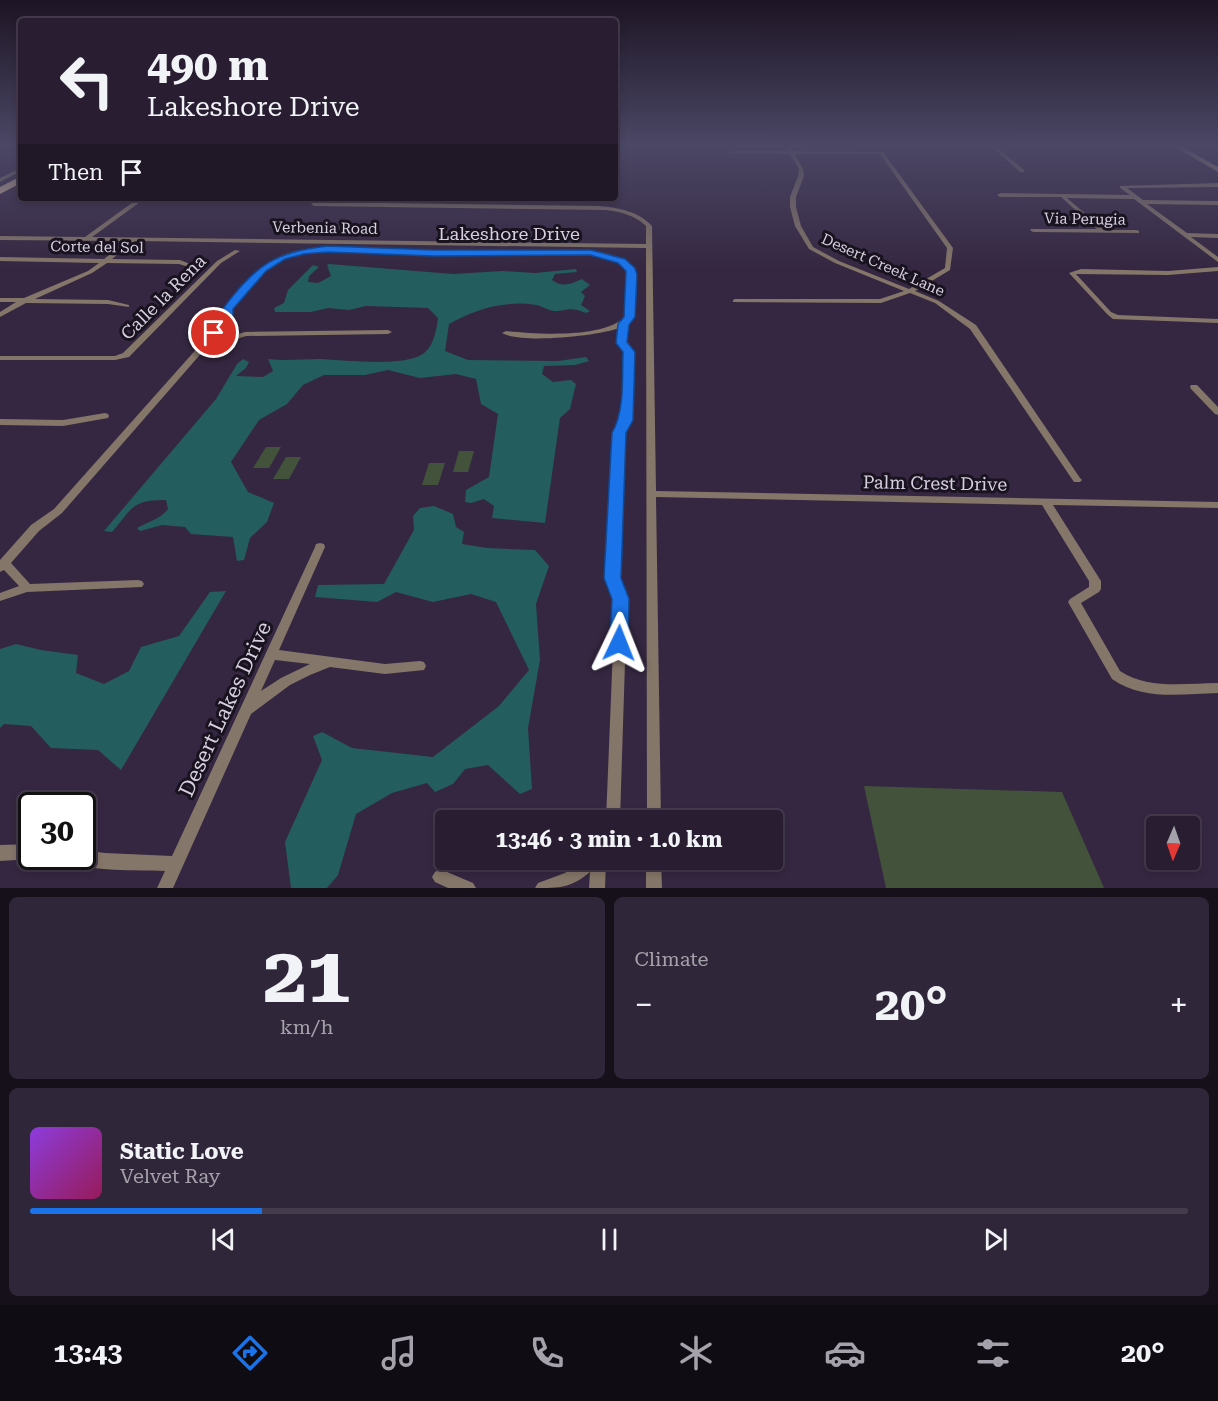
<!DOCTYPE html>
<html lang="en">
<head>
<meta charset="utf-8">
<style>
  body { margin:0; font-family:"Roboto Serif",serif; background:#302639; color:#f1f3f6; height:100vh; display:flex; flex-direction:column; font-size:22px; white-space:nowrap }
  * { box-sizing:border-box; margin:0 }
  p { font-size:20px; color:#a5a2ab }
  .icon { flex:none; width:33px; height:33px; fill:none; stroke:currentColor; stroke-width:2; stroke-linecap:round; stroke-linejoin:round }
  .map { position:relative; height:888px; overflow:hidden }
  .drawer { display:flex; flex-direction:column; gap:9px; padding:9px; background:#16101b; flex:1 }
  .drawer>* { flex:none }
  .top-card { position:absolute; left:18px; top:18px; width:600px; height:183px; border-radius:6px; box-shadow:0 3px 9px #0003,0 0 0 2px #443b4d; background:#281d31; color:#f1f3f6; overflow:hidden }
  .needle { width:39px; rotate:182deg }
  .buttons { position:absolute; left:1146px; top:816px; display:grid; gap:12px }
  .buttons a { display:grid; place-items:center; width:54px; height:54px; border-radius:6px; background:#281d31; box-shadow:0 3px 9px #0003,0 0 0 2px #443b4d; font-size:30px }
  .speed { position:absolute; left:18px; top:792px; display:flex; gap:12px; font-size:30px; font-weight:700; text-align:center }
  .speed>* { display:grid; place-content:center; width:78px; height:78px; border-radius:50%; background:#281d31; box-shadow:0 3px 9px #0003,0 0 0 2px #443b4d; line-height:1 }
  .speed .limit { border:3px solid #111; border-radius:9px; background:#fff; color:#111 }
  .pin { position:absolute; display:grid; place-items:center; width:51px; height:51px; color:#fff; margin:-26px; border:3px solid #fff; border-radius:50%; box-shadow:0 2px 6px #0007 }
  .me { position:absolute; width:66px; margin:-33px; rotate:2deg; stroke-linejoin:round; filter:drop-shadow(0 0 4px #0008) }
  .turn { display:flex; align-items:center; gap:21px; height:126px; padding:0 30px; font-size:27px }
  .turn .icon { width:78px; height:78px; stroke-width:2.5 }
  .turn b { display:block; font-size:42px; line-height:51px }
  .then { display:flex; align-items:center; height:57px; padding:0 30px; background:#0003; gap:12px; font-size:22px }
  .big { font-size:45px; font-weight:700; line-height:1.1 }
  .drawer .widget { flex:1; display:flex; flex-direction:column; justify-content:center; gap:9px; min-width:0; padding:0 21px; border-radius:9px; background:#302639 }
  .drawer .dial { align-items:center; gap:0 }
  .dial b { font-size:78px; line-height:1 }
  .song { display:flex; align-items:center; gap:18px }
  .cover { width:72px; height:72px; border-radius:9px; background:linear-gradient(135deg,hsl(270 70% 55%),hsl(330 70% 35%)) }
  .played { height:6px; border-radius:3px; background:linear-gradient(90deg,#1a73e8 20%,#443b4d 20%) }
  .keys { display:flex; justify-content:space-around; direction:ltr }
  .heat { display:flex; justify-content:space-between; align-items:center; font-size:33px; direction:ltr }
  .drawer .tiles { flex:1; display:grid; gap:9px; grid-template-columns:1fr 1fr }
  .widget:last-child { grid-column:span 2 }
  .trip { position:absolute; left:435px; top:810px; width:348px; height:60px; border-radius:6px; background:#281d31; box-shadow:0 3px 9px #0003,0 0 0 2px #443b4d; font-weight:700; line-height:60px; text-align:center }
  .menu { display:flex; height:96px; justify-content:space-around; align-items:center; background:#100c14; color:#a5a2ab }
  .menu .icon { width:42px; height:42px }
  .menu .selected { color:#1a73e8 }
  .menu b { font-size:27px; color:#f1f3f6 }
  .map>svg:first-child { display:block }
  .green { fill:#43523a }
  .water { fill:#245d5e }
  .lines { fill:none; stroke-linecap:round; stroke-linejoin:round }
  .street { fill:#847668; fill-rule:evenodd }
  .secondary { fill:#b49f89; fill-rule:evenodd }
  .primary { fill:#dabfa1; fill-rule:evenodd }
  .route { fill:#1a73e8; stroke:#114b97; stroke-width:1.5 }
  .labels { text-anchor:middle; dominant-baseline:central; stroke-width:6; stroke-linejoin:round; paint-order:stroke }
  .far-street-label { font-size:15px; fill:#d7cedf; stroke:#19131f }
  .street-label { font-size:18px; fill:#d7cedf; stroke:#19131f }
  .near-street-label { font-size:21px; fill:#d7cedf; stroke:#19131f }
</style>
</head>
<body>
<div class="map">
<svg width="1218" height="888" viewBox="0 0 1218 888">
  <rect width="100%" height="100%" fill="#352741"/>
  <g class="green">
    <polygon points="266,447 281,447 269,468 253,468"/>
    <polygon points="459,451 474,451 468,472 453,472"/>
    <polygon points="286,457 301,457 289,479 273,479"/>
    <polygon points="429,463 445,463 438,485 422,485"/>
    <polygon points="864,786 1062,792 1104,888 886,888"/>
  </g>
  <g class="water">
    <path d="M329,264L453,274L503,271L535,273L576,269L577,272L555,274L552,280C562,288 571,284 582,279L590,285L581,292L585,296L581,305L590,311L586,313C569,306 569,311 554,311C547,310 542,306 536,305C506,300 475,309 449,324L445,351L468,360L558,361L586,357L589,361L575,365L544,366L542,374L553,382L571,380L576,384L570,409L560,418L545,523L492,518L494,506L484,499L471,503L465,502L466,490L489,477L498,414L481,404L476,379L456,374L420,378L388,370L365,375H324L303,385L287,404L259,420L231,462L248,492L274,503L267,522L250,538L244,560L237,561L233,537L191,534L185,527L162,525L140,531L137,528C149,521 159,520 168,509L166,500C131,500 133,508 112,532L104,531L216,399L237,364L243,359L249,362L246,368L236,376L263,377L273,371L268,359C286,361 302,359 319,359C345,360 393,366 417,357C433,351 436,333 438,318L428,308L366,306L349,310L328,308L311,312H275L274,308L284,303L288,290L313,265L319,267L309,276L308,282L318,283L331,276L327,265Z"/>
    <polygon points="434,506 453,514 456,527 464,532 462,544 487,548 535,550 549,566 536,604 540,660 528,728 532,789 520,794 488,765 465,769 453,784 435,792 427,783 392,793 356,814 338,875 327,888 291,888 285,842 322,760 313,736 322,732 352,748 433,757 499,706 529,670 496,602 471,594 433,602 396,592 377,602 315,597 318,585 384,584 414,530 413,516 420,508"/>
    <polygon points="226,591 121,770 98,750 51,748 31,726 4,724 0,728 0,649 16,644 41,650 78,655 76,673 104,684 129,671 141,647 179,636 210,592"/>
  </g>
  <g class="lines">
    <g class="street">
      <path d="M786,145H790L794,151L883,152L953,248L950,270L915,291L939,301L976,325L1080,478L1082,480L1080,482H1074L970,329L935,303L910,293L881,303L733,302V300L735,299H880L904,291L835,263L809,249L795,226L790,207V197L798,176L799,169L790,154L732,153L730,152L732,151H789ZM795,154H880L947,248L945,268L909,289L839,261L813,247L801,226L796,207V197L804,176L803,169Z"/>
      <polygon points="990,145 994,145 1024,170 1024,172 1020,172"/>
      <polygon points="21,168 21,171 0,182 0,178"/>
      <polygon points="1218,183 1218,187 1127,188 1143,200 1218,201 1218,205 1147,204 1187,233 1218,234 1218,238 1191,237 1218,257 1218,262 1134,199 1067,198 1104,230 1137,230 1139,231 1139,233 1033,232 1030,230 1031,229 1097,229 1061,197 1000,197 997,195 1000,193 1130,195 1120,188 1120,186"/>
      <path d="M111,198H236L239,200L236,202L143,200L92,237L646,244V226C635,215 621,212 606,210L314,206L311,204L314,202L599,206C619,208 638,211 652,226L656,491L1218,502V508L1053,505L1101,581V589L1099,592L1081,603L1120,671C1149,690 1185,683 1218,683V693C1181,694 1144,701 1112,679L1068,602L1070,599L1089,587V581L1042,505L656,497L661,820H647L646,248L135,241L112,259L180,260L195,266L192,268L179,264L107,263L92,273L35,299L108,300L129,305V307L108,304L26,303L0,317V312L16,302H0V298H24L88,271L99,263L0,261V257L104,259L127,241L0,240V236L85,237L136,200H114Z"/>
      <path d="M333,246L454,252L591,250C625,257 637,261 635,299C634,311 636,315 627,324L626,343L633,352L630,419L623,433L618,578L627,599L620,820H606L615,599L608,578L615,433L622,419L625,352L618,343L619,328C598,336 521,344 502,333L506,331C537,334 604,339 626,316C629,277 636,263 591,254C545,253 499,256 453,255C402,254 316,236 272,265C263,271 236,299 232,309C229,315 234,311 232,318C230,324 216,337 211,342L245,332L388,330L392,332L388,334L246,336L205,349L62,513L39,531L11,563L30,584L138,580L142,581L144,584L142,587L27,592L0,601V593L19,586L4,570L0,572V560L31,525L54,509L224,318C225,305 232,300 240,290C268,255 290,249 333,246Z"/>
      <polygon points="235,250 240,251 221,263 129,357 115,360 0,360 0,356 115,356 123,353 217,261"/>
      <polygon points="1218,267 1218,271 1168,275 1076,274 1111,312 1118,315 1218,319 1218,323 1113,319 1107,314 1069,273 1081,269 1168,271"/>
      <polygon points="1191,385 1197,385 1218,407 1218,415 1215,414 1191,389 1190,387"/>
      <polygon points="105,413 108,414 109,416 108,418 63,426 0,425 0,419 63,420"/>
      <path d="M320,543L324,544L325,547L279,650L385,664L420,661L424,662L426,666L424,670L385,674L330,667L310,675L290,685L251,714L173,888H157L165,871C137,870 90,872 66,861L64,856H82V850L105,853L172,856L315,547L316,544ZM275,660L310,664L281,678L261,691Z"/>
      <polygon points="32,844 32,856 37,856 32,859 0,861 0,845"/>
      <path d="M582,860H606L605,888H589L590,872C571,888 560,888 535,888L538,883L565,873Z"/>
      <polygon points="646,860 661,860 662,888 646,888"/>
      <polygon points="440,869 473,883 476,888 448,888 435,882 432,877 435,872"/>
    </g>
    <polygon class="secondary" points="1172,145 1179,145 1218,167 1218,172"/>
    <polygon class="primary" points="21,176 21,183 0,194 0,187"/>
  </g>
  <linearGradient id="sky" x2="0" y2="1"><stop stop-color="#1d1524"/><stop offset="0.54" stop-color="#4b4765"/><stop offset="1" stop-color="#4b4765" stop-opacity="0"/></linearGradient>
  <rect width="1218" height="269" fill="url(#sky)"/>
  <path class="route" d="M327,246L434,250H591L625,259L635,268L637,275L635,317L629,325L627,342L635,352L633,420L626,433L621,578L629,599L628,643L626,648L619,650L613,648L610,643L612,599L604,578L612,433C625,410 622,378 623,352L616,343L618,324L624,317L626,271L618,263L590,255L434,256L327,252L304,254L285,259L266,271L233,309V318L218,335H211L209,333C213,328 218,324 221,318C224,314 222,310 225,306C256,265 275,252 327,246Z"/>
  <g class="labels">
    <g class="far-street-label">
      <text transform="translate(1085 219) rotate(1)">Via Perugia</text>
      <text transform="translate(325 228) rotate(1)">Verbenia Road</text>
      <text transform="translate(97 247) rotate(1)">Corte del Sol</text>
      <text transform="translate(883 265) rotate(24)">Desert Creek Lane</text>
    </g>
    <g class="street-label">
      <text x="509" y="233">Lakeshore Drive</text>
      <text transform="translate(163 297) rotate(-45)">Calle la Rena</text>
      <text transform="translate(935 483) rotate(1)">Palm Crest Drive</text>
    </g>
    <g class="near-street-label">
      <text transform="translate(225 709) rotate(-65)">Desert Lakes Drive</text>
    </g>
  </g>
</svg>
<div class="buttons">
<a><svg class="needle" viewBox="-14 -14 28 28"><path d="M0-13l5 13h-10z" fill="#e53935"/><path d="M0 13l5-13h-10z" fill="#a5a2ab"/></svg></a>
</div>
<div class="speed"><div class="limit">30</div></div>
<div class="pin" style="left:214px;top:333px;background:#d93025"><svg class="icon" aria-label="arrive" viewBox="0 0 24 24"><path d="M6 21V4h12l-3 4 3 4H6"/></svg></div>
<svg class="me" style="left:619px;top:643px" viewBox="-20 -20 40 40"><path d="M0-17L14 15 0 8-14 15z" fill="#1a73e8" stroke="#fff" stroke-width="4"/></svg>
<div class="trip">13:46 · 3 min · 1.0 km</div>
<div class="top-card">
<div class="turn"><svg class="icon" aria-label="left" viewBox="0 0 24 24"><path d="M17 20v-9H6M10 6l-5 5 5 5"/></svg><div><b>490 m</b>Lakeshore Drive</div></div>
<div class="then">Then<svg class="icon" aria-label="arrive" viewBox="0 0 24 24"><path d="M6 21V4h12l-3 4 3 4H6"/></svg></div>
</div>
</div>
<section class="drawer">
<div class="tiles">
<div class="widget dial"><b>21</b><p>km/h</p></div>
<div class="widget"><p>Climate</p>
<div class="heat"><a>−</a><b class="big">20°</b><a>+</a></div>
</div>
<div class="widget">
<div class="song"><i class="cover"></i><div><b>Static Love</b><p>Velvet Ray</p></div></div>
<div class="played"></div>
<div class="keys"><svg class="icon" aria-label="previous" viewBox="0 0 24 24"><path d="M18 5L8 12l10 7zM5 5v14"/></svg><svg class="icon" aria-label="pause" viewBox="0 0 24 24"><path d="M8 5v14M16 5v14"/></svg><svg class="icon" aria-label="next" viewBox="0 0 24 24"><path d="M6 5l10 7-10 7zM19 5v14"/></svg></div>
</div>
</div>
</section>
<nav class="menu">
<b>13:43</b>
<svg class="icon selected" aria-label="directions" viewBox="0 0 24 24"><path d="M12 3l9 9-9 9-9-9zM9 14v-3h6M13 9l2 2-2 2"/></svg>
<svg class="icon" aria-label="music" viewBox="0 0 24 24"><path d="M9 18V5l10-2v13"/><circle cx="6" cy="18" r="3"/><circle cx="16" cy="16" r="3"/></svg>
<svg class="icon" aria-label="phone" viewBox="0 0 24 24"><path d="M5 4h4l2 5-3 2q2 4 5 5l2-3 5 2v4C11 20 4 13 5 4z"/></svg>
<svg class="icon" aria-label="climate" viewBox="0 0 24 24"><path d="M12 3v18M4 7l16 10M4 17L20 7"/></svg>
<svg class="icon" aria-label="car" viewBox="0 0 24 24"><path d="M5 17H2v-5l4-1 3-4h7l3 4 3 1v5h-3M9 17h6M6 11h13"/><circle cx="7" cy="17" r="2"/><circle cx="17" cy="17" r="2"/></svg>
<svg class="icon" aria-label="filters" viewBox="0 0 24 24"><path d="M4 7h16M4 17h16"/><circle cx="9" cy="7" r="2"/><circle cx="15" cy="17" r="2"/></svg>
<b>20°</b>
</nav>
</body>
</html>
